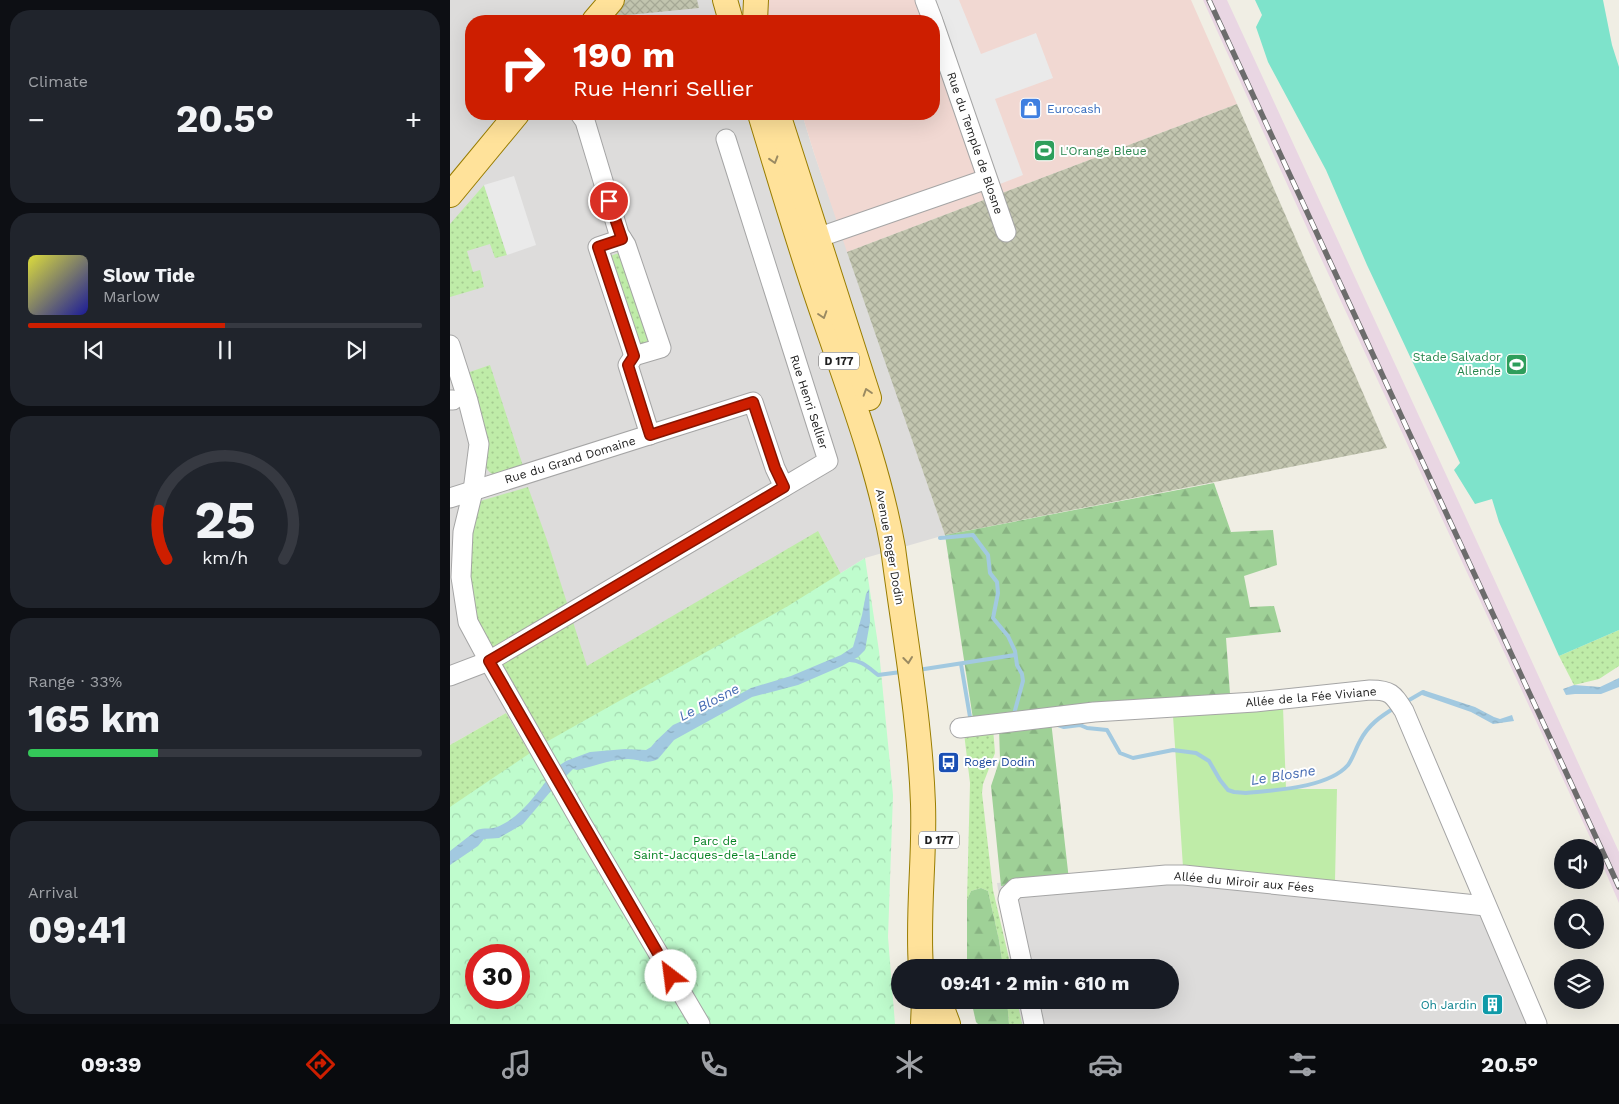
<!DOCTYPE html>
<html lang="en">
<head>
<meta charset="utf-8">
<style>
  body { margin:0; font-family:"Work Sans",sans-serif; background:#20242c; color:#f1f3f6; height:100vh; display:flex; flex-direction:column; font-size:19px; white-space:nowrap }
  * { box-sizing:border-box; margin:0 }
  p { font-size:16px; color:#9ea1a6 }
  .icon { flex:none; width:28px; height:28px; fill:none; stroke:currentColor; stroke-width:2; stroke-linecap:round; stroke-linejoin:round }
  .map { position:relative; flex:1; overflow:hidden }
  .panel { display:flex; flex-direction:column; gap:10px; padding:10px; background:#0d0f14; width:450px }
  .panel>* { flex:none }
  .hud { position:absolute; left:15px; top:15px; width:475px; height:105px; border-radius:20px; box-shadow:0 5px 20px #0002; background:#cd1e00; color:#fff; overflow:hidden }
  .fabs { position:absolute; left:1104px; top:839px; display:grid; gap:10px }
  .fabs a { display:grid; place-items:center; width:50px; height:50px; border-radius:50%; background:#171b24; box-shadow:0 5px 20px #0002; font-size:25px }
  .speed { position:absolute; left:15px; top:944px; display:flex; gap:10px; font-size:25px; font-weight:700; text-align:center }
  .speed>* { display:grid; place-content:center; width:65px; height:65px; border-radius:50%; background:#171b24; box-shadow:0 5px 20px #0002; line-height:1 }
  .speed .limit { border:8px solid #d22; background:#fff; color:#111 }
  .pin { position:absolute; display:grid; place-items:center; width:42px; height:42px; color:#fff; margin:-21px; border:2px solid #fff; border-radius:50%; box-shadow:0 1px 5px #0007 }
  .me { position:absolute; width:55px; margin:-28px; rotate:330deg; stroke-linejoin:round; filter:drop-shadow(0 0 4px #0008) }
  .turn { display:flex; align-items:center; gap:18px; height:105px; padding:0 25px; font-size:22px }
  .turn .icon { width:65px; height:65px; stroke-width:2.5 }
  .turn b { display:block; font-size:35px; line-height:42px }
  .big { font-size:38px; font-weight:700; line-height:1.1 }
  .panel .tile { flex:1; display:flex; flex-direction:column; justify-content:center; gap:8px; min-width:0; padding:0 18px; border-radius:20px; background:#20242c }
  .panel .dial { align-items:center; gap:0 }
  .dial svg { height:130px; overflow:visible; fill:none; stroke:#363941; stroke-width:7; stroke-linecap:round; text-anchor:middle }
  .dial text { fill:#f1f3f6; stroke:none }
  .song { display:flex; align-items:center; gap:15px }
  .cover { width:60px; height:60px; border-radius:8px; background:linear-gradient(135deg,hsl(60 70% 55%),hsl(240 70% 35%)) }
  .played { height:5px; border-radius:2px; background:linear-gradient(90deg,#cd1e00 50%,#363941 50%) }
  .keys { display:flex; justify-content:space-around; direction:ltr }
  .heat { display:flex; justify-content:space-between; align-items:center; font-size:28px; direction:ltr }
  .charge { height:8px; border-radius:4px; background:linear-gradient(90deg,#34c759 33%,#363941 0) }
  .trip { position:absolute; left:441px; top:959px; width:288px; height:50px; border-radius:25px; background:#171b24; box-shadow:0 5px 20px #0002; font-weight:700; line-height:50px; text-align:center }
  .dock { display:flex; height:80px; justify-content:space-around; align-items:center; background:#090b0e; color:#9ea1a6 }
  .dock .icon { width:35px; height:35px }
  .dock .on { color:#cd1e00 }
  .dock b { font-size:22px; color:#f1f3f6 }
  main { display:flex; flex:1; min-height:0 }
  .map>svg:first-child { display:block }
  .residential { fill:#dddcdb }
  .commercial { fill:#f1d8d2 }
  .industrial { fill:#e9d6e3 }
  .construction { fill:url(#construction-cross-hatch) }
  .grass { fill:url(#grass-dots) }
  .forest { fill:url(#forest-firs) }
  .park { fill:url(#park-crowns); fill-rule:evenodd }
  .garden { fill:#bfeca8 }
  .pitch { fill:#7ee3cb }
  .parking { fill:#eaeaea }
  .water { fill:url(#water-ripples) }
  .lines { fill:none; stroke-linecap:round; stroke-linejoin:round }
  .stream { stroke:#a2c9e0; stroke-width:4 }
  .minor-casing { stroke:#a5a5a5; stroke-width:21 }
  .major-casing { stroke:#997d00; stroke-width:26 }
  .minor { stroke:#fff; stroke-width:19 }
  .major { stroke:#ffe29a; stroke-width:24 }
  .rail-casing { stroke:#6c6c6c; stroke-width:5.5 }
  .rail { stroke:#fff; stroke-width:4; stroke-dasharray:11; stroke-linecap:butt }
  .oneway { stroke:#9a8a62 }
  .route-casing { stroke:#851400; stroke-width:12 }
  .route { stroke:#cd1e00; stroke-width:9 }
  .labels { text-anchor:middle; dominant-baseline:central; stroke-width:4; stroke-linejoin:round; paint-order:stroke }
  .shield { fill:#fff; stroke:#626262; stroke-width:1 }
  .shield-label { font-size:11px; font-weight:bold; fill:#1e1e1e }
  .shop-label { font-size:12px; fill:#366cbe; stroke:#fff; text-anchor:start }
  .street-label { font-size:12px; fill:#1e1e1e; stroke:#fff }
  .leisure-label { font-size:12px; fill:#27864d; stroke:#fff; text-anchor:start }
  .transit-label { font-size:12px; fill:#164399; stroke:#fff; text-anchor:start }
  .park-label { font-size:12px; fill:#068323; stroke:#fff }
  .culture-label { font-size:12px; fill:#0d838f; stroke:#fff; text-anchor:end }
  .water-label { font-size:14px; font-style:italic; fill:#466cb3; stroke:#fff }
</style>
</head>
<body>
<main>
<section class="panel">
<div class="tile"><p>Climate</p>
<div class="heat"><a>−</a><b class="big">20.5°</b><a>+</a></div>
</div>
<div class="tile">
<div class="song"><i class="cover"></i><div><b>Slow Tide</b><p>Marlow</p></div></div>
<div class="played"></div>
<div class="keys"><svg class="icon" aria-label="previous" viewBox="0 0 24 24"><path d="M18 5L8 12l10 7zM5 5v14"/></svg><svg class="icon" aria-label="pause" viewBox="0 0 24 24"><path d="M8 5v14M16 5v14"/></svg><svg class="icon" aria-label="next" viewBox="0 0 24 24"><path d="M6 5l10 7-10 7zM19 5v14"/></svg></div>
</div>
<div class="tile dial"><svg viewBox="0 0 100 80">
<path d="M14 69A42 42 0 1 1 86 69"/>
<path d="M14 69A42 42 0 0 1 9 39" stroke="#cd1e00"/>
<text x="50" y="56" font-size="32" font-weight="700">25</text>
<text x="50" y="72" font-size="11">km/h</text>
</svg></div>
<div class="tile"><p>Range · 33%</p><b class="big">165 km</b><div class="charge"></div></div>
<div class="tile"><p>Arrival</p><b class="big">09:41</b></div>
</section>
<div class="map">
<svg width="1169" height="1024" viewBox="0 0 1169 1024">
  <defs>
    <pattern id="construction-cross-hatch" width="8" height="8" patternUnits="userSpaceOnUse" patternTransform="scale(1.25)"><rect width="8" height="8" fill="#c2c5af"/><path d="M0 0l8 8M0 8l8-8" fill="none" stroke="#a6a996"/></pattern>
    <pattern id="grass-dots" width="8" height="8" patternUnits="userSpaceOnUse" patternTransform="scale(1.25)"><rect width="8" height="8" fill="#bfeca8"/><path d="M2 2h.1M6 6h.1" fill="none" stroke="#a4ca90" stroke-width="1.8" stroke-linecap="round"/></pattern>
    <pattern id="forest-firs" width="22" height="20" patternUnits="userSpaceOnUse" patternTransform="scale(1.25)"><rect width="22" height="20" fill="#9fd197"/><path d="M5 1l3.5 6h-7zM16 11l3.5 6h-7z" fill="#88b382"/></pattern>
    <pattern id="park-crowns" width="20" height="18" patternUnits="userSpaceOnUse" patternTransform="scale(1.25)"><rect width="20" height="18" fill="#bffccd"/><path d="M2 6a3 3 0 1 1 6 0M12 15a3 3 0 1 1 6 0" fill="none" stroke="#a4d8b0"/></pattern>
    <pattern id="water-ripples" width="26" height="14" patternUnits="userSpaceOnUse" patternTransform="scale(1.25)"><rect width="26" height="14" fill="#a2c9e0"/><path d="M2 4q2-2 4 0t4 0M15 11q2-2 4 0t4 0" fill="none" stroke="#8bacc0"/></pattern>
  </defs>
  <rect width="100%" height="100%" fill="#f0eee4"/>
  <g class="residential">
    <polygon points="0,0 306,0 318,21 21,21 21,114 352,114 364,153 495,535 415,558 338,606 77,754 56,713 0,745"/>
    <polygon points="741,867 1041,897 1095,1024 570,1024 566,1000 720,1000 720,968 561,967 547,883"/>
  </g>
  <polygon class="commercial" points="306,0 741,0 787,104 397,252 364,153 352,114 484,114 484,21 318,21"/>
  <polygon class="industrial" points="753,0 777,0 1029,546 1169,852 1169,903 1145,848 863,241"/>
  <g class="construction">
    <polygon points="172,0 247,0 249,8 158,17"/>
    <polygon points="787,104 937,448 495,535 397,252"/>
  </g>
  <g class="grass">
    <polygon points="34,185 57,255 45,258 40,244 17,251 23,272 30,270 34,287 0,297 0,224"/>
    <polygon points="172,252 201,341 187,345 157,257"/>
    <path d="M40,365L74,469C60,473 42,483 35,465L14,374Z"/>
    <polygon points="78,487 98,543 137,666 368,531 392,576 90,751 39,661 11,577 27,502"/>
    <polygon points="1169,630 1169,666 1149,679 1124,685 1109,656"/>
    <polygon points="56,713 82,757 0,813 0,745"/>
    <polygon points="543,728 545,753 533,784 532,793 543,890 561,967 553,967 549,940 538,891 531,888 521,891 517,900 520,783 514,733"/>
    <polygon points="557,1000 567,1000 572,1024 559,1024"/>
  </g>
  <g class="forest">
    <polygon points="764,483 781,532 823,530 827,565 794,576 800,607 824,606 831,632 776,638 780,694 523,719 495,535"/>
    <polygon points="601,721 619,880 551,886 541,786 550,759 549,728"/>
    <polygon points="531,888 538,891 549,940 553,967 517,967 517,900 521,891"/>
    <polygon points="521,1000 557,1000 559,1024 528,1024 526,1022"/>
  </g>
  <path class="park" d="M415,558L429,651L443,795L438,937L445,1024H0V807L98,741L338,606ZM26,955H69V998H26Z"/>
  <polygon class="garden" points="833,707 836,789 887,789 885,881 733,867 723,716"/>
  <polygon class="pitch" points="805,0 1153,0 1162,45 1169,67 1169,630 1109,656 1049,522 1042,499 1025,504 1004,470 1010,463 917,265 876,170 818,62 806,27 812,15"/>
  <g class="parking">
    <polygon points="483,0 509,0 531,54 586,33 603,78 545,99 573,175 550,184"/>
    <polygon points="64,176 86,245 57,255 34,185"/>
  </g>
  <g class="water">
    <path d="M419,589L420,622L415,650L408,657L392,666L348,685L302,697L224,740L208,759C197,765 189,759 178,759C161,759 143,767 127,770L123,769L101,791L73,824L49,838L34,839L28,846L0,865V851L27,830C34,827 40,830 47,827C73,817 90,788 107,767L116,761L140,752L175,749L196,750L201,747L206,741L223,725L281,699L301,688L341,676L391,655L403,647L412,615L416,594Z"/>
    <polygon points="1169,678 1169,687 1151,694 1125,694 1116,695 1113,689 1124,685 1150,687"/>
    <polygon points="973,690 1025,707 1044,717 1050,719 1062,715 1064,721 1043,724 1021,712 972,695"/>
  </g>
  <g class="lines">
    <g class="stream">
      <polyline points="490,538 523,535 538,555 540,573 547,582 548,593 543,618 558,636 565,651 567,665 572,674 573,681 564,714"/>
      <path d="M398,660C410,659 419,668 428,675L451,672"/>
      <polyline points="511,664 520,717"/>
      <polyline points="468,670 565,655"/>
      <polyline points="954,703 973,692 977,694"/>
      <path d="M605,724L614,727L630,725L637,728L657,730L670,753L683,758L723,750L746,753L759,761L770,780L778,790L784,792L796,793C825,790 878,788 898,765C903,758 906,748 910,741C918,725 931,716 946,707"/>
    </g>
    <defs>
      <g id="minor">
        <polyline points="475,0 483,21"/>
        <polyline points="484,24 556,232"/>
        <polyline points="130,114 135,121 169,234 176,245 211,348 184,356 178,365 200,435"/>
        <polyline points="367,238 537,179"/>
        <polyline points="172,239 148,247 184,356"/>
        <polyline points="0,345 18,401 29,444 23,491 13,532 11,577 18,622 39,661 132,824 250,1024"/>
        <polyline points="0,400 3,400"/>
        <polyline points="0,498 303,402 325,468 334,487"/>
        <polyline points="0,676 39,661 378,461 276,139"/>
        <path d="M510,728L644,712L805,702L920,690C941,690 943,694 954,711L1087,1024"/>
        <polyline points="573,968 558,899 559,895 566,888 716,875 734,875 1036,906"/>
        <polyline points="579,1000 584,1024"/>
      </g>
      <g id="major">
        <polyline points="275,0 281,21"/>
        <polyline points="144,21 162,0"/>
        <polyline points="305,21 306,0"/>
        <path d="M310,114C331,183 351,252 375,320C401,396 429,469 443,548C454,633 470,719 473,804C475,859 467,913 471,968"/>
        <polyline points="328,114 419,398"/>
        <polyline points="0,195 67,114"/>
        <polyline points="489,1000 498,1024"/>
        <polyline points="473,1024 474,1000"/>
      </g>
    </defs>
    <use href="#minor" class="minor-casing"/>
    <use href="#major" class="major-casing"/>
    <use href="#minor" class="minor"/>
    <use href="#major" class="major"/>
    <defs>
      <polyline id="rail" points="759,0 1169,887"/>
    </defs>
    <use href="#rail" class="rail-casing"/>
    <use href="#rail" class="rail"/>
  </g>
  <defs><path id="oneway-chevron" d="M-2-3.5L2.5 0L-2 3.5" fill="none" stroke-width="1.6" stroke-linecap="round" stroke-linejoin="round" transform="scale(1.25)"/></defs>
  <g class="oneway">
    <use href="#oneway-chevron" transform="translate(324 160) rotate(73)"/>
    <use href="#oneway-chevron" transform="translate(373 315) rotate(72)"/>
    <use href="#oneway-chevron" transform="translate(417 392) rotate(-108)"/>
    <use href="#oneway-chevron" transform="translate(458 660) rotate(83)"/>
  </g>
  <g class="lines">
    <defs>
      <polyline id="route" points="159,201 172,239 148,247 184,356 178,365 200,435 303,402 325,468 334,487 39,661 221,976"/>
    </defs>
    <use href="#route" class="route-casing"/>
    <use href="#route" class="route"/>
  </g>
  <defs>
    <symbol id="shop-square" viewBox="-11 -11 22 22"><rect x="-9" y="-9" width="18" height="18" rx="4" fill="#3f7fe0" stroke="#fff"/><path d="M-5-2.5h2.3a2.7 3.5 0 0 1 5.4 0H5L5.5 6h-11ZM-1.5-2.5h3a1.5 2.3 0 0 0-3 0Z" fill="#fff"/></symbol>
    <symbol id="stadium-square" viewBox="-11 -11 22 22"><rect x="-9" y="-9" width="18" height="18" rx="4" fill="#2e9e5b" stroke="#fff"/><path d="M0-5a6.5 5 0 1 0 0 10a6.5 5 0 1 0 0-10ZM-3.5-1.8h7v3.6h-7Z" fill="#fff"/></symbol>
    <symbol id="bus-square" viewBox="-11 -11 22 22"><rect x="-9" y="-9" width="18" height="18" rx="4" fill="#1a4fb4" stroke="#fff"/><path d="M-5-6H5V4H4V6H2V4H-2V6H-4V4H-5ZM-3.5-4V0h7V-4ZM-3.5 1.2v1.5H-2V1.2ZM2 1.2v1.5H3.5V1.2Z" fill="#fff"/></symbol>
    <symbol id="building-square" viewBox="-11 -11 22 22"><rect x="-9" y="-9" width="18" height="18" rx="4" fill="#0f9aa8" stroke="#fff"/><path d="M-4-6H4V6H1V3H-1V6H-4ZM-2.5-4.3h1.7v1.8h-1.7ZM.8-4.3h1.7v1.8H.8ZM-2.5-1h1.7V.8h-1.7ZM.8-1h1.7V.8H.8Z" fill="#fff"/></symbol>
  </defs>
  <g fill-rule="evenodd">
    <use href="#shop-square" x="568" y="96" width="25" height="25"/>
    <use href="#stadium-square" x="582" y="138" width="25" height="25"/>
    <use href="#stadium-square" x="1054" y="352" width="25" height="25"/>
    <use href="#bus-square" x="486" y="750" width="25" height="25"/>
    <use href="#building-square" x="1030" y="992" width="25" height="25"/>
  </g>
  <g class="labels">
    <g class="shield">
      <rect x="369" y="352.5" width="40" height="17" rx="4"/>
      <rect x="469" y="831.5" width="40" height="17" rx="4"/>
    </g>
    <g class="shield-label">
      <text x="389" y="361">D 177</text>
      <text x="489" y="840">D 177</text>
    </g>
    <g class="shop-label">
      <text x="597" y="109">Eurocash</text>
    </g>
    <g class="street-label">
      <text transform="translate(525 143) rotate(71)">Rue du Temple de Blosne</text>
      <text transform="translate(359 402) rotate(72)">Rue Henri Sellier</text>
      <text transform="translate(120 460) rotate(-17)">Rue du Grand Domaine</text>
      <text transform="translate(440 547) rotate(80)">Avenue Roger Dodin</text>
      <text transform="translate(861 697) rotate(-5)">Allée de la Fée Viviane</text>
      <text transform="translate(794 882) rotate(5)">Allée du Miroir aux Fées</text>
    </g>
    <g class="leisure-label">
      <text x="610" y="151">L'Orange Bleue</text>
      <text x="1051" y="357" text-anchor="end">Stade Salvador<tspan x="1051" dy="14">Allende</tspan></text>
    </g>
    <g class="transit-label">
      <text x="514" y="762">Roger Dodin</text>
    </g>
    <g class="park-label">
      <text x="265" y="841">Parc de<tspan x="265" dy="14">Saint-Jacques-de-la-Lande</tspan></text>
    </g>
    <g class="culture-label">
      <text x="1027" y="1005">Oh Jardin</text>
    </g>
    <g class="water-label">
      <text transform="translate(259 702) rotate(-27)">Le Blosne</text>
      <text transform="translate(833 775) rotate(-9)">Le Blosne</text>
    </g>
  </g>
</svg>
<div class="fabs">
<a><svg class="icon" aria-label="sound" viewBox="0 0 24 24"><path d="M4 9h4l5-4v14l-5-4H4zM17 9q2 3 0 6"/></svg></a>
<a><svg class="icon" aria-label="search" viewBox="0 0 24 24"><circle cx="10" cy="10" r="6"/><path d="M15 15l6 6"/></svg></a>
<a><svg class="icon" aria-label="layers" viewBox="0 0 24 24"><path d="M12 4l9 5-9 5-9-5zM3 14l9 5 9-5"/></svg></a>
</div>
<div class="speed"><div class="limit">30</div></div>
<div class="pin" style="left:159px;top:201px;background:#d93025"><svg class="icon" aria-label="arrive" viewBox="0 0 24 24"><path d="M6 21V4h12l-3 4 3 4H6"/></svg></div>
<svg class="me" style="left:221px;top:976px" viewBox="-20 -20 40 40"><circle r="19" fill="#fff"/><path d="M0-13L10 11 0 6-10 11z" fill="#cd1e00"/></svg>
<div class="trip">09:41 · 2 min · 610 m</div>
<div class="hud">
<div class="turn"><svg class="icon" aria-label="right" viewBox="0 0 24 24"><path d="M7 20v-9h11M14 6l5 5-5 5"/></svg><div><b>190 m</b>Rue Henri Sellier</div></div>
</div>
</div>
</main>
<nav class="dock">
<b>09:39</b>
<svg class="icon on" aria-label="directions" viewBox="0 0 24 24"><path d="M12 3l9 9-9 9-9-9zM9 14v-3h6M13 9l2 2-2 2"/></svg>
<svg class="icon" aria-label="music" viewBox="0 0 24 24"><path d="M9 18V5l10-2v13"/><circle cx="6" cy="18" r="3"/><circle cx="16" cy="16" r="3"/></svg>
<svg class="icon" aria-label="phone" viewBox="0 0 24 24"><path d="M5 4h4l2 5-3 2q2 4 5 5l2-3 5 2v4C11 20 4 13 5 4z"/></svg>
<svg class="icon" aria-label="climate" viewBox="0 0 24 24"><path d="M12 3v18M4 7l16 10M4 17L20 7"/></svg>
<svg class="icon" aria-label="car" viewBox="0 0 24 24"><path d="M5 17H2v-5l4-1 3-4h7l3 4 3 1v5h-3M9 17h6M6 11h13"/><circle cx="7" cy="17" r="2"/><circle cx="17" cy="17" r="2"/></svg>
<svg class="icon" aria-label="filters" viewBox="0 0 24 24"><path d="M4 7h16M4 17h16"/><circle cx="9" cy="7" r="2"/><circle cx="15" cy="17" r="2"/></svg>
<b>20.5°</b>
</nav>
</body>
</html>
